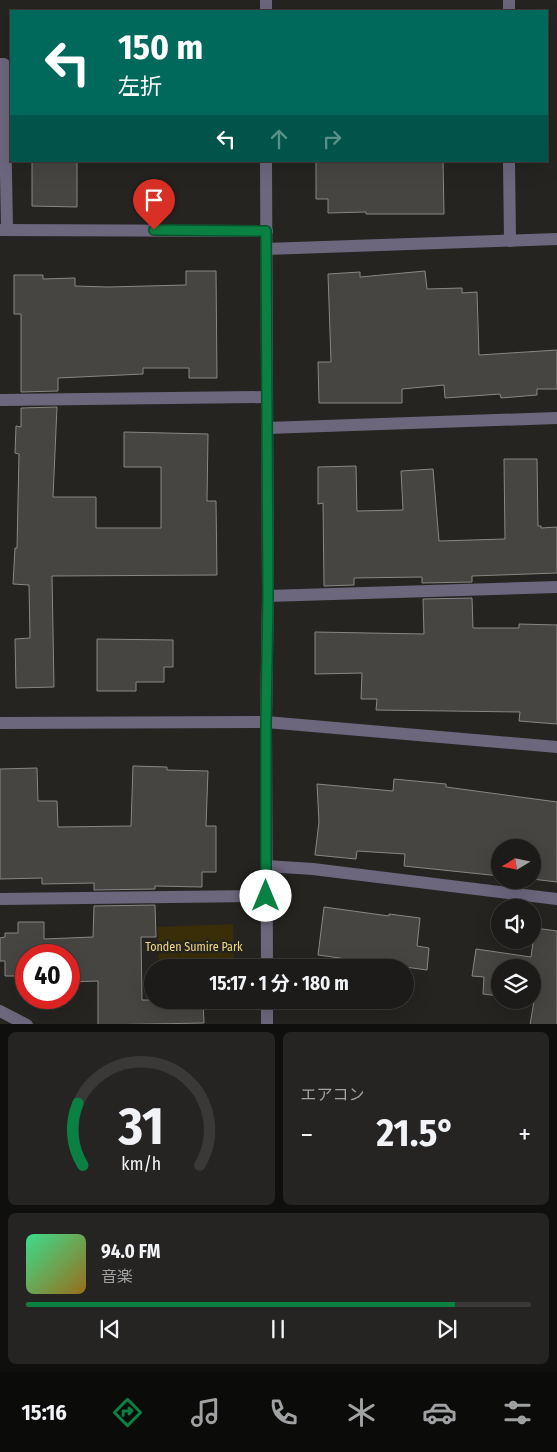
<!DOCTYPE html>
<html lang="ja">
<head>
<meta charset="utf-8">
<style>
  body { margin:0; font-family:"Fira Sans Condensed","Noto Sans JP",sans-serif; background:#252422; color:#f1f3f6; height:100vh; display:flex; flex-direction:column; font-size:19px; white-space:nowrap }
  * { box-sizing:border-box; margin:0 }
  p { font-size:16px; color:#a0a1a2 }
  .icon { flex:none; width:28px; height:28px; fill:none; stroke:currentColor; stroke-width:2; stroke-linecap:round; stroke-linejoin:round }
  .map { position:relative; height:1024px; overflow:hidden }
  .sheet { display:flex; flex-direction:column; gap:8px; padding:8px; background:#0f0f0e; flex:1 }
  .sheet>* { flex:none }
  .hud { position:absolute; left:10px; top:10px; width:538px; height:152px; border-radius:0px; box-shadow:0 5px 20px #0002,0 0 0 1px #3a3938; background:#00695c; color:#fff; overflow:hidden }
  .needle { width:32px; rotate:260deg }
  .buttons { position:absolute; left:491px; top:839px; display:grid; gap:10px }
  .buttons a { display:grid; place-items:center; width:50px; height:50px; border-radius:50%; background:#1c1b19; box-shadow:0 5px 20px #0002,0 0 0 1px #3a3938; font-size:25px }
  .speed { position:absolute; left:15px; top:944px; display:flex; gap:10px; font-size:25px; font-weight:700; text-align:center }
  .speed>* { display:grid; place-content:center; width:65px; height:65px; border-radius:50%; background:#1c1b19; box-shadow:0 5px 20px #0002,0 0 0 1px #3a3938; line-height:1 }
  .speed .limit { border:8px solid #d22; background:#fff; color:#111 }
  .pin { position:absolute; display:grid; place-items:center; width:42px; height:42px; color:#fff; margin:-51px -21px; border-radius:50% 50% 50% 0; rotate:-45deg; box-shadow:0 0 5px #0007 }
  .pin .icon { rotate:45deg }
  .me { position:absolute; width:55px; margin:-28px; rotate:0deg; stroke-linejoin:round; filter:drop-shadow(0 0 4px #0008) }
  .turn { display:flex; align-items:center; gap:18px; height:105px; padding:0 25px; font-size:22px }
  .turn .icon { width:65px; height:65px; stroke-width:2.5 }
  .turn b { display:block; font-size:35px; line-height:42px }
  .lanes { display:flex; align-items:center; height:48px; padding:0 25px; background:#0003; justify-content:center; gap:25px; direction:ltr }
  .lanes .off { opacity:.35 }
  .big { font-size:38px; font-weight:700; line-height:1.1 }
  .sheet .tile { flex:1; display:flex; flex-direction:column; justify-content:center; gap:8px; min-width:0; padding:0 18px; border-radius:8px; background:#252422 }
  .sheet .dial { align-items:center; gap:0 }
  .dial svg { height:130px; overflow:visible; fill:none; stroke:#3a3938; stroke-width:7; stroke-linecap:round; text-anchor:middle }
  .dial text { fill:#f1f3f6; stroke:none }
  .song { display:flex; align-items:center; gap:15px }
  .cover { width:60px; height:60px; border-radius:8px; background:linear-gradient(135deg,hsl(150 70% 55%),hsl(40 70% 35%)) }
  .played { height:5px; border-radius:2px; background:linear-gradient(90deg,#0b8043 85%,#3a3938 85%) }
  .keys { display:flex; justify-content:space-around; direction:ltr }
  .heat { display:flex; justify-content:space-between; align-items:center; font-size:28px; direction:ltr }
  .sheet .tiles { flex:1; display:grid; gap:8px; grid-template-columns:1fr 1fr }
  .tile:last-child { grid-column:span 2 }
  .trip { position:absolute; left:144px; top:959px; width:270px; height:50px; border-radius:25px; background:#1c1b19; box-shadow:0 5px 20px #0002,0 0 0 1px #3a3938; font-weight:700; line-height:50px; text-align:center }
  .tabs { display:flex; height:80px; justify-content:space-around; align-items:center; background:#0b0b0a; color:#a0a1a2 }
  .tabs .icon { width:35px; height:35px }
  .tabs .current { color:#0b8043 }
  .tabs b { font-size:22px; color:#f1f3f6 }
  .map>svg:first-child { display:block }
  .green { fill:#392e08 }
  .building { fill:#464542; stroke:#888784 }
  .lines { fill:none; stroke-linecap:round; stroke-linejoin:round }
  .minor { stroke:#6d677e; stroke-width:12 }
  .route-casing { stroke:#07532c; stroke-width:12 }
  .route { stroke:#0b8043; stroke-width:9 }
  .labels { text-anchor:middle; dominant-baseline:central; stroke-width:5; stroke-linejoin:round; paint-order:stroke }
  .park-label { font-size:12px; fill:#f3d881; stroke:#252421 }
</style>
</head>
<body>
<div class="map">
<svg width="557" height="1025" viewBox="0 0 557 1025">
  <rect width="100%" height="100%" fill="#252421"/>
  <polygon class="green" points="233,924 234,967 159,967 158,927"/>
  <g class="building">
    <polygon points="32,161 77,161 77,207 32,206"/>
    <polygon points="316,161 443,161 444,214 366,214 366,212 328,213 328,199 316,199"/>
    <polygon points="186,271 216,271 217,378 189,378 189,368 143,368 143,374 58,378 58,391 21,392 21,314 14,314 14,275 43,275 43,279 75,278 75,286 108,287 186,285"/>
    <polygon points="425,271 427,289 462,288 462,293 477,292 479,355 557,350 557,389 537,389 537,395 501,398 500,394 445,398 444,385 402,389 402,403 319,403 318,362 331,362 328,274 360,272 360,277"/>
    <polygon points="57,407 53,497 96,497 96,528 161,528 161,467 124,467 124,432 208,434 207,501 216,501 217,575 52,576 54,687 16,688 15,639 30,638 29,585 13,584 15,548 17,548 19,454 15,453 16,426 21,427 21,408"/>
    <polygon points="504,459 537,459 538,526 541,526 541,528 557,527 557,573 472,576 472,582 422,583 422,577 354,578 354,585 324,586 323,503 318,504 318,467 356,466 357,511 403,510 401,471 433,469 439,541 505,539"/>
    <polygon points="472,598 473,628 519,628 519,624 557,625 557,724 519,721 520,712 376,710 377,699 361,699 362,673 315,674 315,632 424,634 423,599"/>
    <polygon points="97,639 173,640 173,667 164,667 164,682 136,682 136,691 97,691"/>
    <polygon points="133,766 167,767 167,770 208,771 206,826 216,826 216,872 202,872 202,887 155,886 155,889 94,890 94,883 42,884 42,878 0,879 0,769 37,768 38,801 57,801 58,827 131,826"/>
    <polygon points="394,779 446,784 446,787 557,802 557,882 532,879 532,848 500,848 500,876 404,866 405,854 357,851 356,859 315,855 319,822 317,784 393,791"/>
    <polygon points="155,905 156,937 141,937 142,1000 203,1000 204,1023 98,1025 98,981 69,982 69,955 26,955 26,976 5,976 5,961 0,961 0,938 5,937 5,933 18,933 18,922 44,922 44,939 93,937 94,906"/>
    <polygon points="324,907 389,916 389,914 420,918 417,946 429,948 427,970 318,955"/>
    <polygon points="535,928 557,931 557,1025 530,1025 534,1001 525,1000 532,1000 532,968 500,968 500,996 483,994 484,977 472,976 476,949 531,957"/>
  </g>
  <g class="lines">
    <g class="minor">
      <polyline points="266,0 266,11"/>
      <polyline points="509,0 509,11"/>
      <polyline points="0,64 4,64 7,229"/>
      <polyline points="266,161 268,596 266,722 267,968"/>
      <polyline points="509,161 510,241"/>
      <polyline points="0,230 267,231"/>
      <polyline points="266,249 557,239"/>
      <polyline points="0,400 267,397"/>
      <polyline points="267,428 557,418"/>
      <polyline points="268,596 557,587"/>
      <polyline points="0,723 266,722 557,747"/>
      <polyline points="266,866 313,869 557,899"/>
      <polyline points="0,899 266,896"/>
      <polyline points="267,1000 267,1025"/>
      <polyline points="0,1011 27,1025"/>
    </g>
  </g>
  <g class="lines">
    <defs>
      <polyline id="route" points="154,230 266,231 268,596 266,722 266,896"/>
    </defs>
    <use href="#route" class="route-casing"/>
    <use href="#route" class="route"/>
  </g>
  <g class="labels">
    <g class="park-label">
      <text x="194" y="947">Tonden Sumire Park</text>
    </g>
  </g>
</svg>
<div class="buttons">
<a><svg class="needle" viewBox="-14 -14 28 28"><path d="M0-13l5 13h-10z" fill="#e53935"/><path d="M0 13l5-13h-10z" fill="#a0a1a2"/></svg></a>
<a><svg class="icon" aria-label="sound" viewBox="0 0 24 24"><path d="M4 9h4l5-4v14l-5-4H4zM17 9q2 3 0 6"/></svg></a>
<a><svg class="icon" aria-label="layers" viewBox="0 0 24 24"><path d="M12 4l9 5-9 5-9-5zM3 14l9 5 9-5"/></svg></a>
</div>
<div class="speed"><div class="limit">40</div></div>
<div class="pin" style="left:154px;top:230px;background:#d93025"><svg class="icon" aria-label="arrive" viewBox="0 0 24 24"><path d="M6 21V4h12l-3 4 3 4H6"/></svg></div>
<svg class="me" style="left:266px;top:896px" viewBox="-20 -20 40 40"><circle r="19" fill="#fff"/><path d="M0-13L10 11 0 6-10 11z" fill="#0b8043"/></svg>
<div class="trip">15:17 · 1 分 · 180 m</div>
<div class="hud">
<div class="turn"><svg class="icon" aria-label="left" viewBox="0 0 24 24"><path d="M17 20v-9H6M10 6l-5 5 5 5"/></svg><div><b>150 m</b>左折</div></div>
<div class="lanes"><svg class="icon" aria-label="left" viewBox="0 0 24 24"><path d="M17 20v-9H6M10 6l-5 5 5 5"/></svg><svg class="icon off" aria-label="ahead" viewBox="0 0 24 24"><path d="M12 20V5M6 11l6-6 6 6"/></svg><svg class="icon off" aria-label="right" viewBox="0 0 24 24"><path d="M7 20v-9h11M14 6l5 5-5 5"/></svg></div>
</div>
</div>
<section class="sheet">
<div class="tiles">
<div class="tile dial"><svg viewBox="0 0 100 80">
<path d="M14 69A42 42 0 1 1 86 69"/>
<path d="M14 69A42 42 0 0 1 11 31" stroke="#0b8043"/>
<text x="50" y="56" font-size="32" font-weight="700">31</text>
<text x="50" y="72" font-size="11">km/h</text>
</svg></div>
<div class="tile"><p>エアコン</p>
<div class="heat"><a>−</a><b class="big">21.5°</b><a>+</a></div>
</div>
<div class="tile">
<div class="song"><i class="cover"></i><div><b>94.0 FM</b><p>音楽</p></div></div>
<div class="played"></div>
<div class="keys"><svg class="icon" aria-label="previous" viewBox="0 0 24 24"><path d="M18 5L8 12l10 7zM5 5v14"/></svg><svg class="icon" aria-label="pause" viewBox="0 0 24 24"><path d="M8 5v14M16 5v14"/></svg><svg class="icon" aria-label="next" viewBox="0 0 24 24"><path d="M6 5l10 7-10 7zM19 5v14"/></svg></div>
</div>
</div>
</section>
<nav class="tabs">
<b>15:16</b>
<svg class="icon current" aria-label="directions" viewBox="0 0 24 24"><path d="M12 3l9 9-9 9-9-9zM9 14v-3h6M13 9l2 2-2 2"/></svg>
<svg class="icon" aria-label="music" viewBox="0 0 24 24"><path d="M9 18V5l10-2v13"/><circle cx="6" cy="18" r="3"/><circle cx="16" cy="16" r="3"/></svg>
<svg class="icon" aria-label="phone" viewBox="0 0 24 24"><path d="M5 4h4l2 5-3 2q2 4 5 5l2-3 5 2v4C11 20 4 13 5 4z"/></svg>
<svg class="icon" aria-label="climate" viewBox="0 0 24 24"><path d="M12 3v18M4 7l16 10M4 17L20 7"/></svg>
<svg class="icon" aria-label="car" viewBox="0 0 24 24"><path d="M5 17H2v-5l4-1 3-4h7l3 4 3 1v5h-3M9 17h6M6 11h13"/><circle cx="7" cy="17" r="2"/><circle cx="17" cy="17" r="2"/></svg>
<svg class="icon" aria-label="filters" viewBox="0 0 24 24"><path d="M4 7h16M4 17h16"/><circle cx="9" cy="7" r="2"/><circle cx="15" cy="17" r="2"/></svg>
</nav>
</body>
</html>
